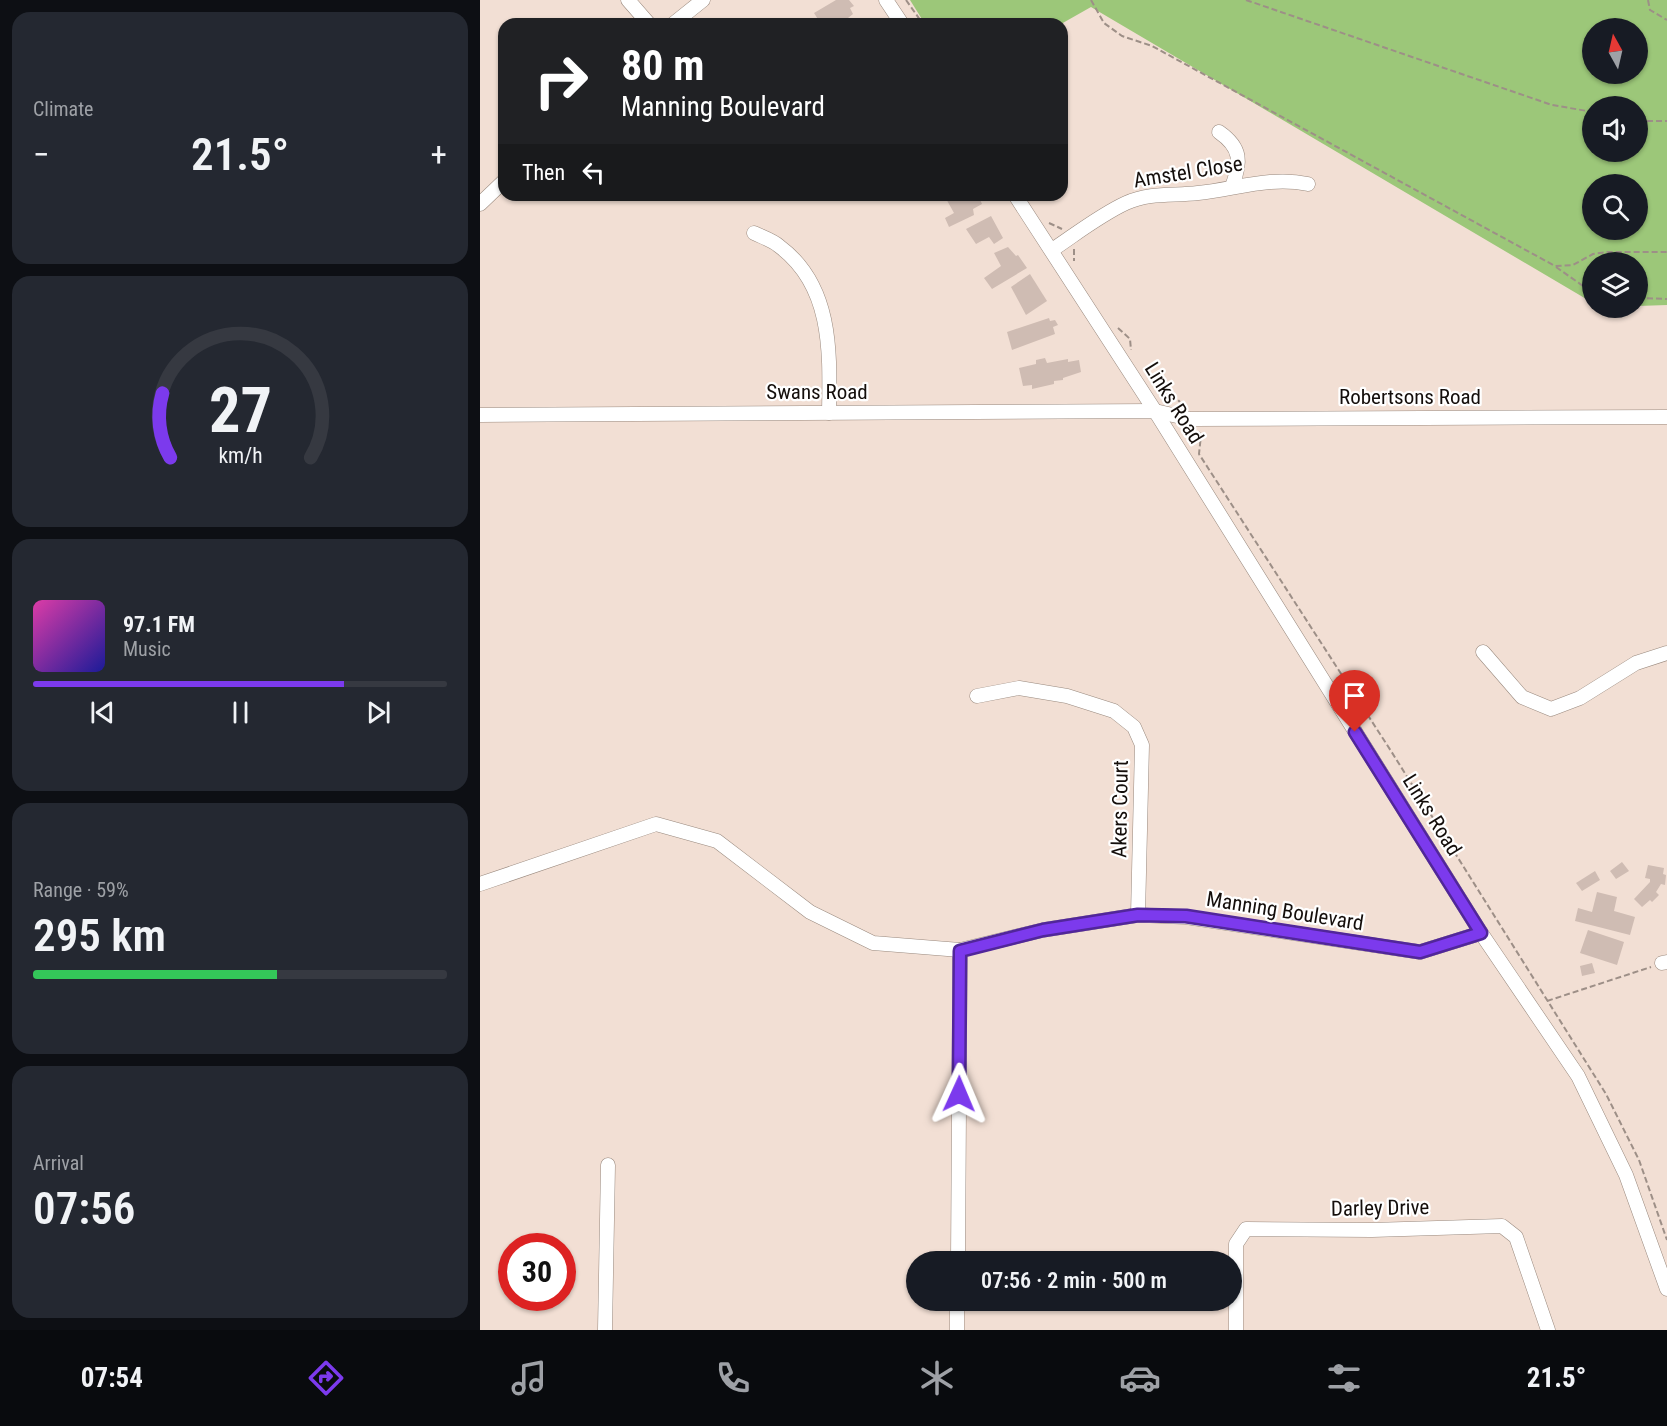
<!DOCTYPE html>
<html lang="en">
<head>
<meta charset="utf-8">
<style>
  body { margin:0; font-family:"Roboto Condensed",sans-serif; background:#242831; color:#f1f3f6; height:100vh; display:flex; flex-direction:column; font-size:22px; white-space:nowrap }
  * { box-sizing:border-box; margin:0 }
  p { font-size:20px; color:#9ea1a6 }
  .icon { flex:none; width:33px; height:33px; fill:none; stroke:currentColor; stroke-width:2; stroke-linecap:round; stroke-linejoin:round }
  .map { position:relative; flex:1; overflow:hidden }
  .drawer { display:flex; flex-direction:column; gap:12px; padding:12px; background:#0d0f14; width:480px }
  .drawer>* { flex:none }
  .guide { position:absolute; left:18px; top:18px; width:570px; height:183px; border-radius:18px; box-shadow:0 2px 4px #0004; background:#202124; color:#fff; overflow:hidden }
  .needle { width:39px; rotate:352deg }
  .tools { position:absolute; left:1102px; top:18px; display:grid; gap:12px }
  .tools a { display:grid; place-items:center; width:66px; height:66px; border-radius:50%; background:#171b24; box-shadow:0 2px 4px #0004; font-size:30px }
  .speed { position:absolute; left:18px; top:1233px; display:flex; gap:12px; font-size:30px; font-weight:700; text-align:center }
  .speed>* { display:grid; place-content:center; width:78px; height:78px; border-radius:50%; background:#171b24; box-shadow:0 2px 4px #0004; line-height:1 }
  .speed .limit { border:9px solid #d22; background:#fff; color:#111 }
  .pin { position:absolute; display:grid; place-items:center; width:51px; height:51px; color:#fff; margin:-62px -26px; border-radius:50% 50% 50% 0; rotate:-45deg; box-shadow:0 0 6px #0007 }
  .pin .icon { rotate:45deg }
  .me { position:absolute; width:66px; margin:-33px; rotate:1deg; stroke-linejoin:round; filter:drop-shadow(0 0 4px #0008) }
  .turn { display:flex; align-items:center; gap:21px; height:126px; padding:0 24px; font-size:27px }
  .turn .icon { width:78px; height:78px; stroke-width:2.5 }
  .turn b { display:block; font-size:42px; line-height:51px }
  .then { display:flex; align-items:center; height:57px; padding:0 24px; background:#0003; gap:12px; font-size:22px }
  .big { font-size:45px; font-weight:600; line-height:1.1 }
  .drawer .card { flex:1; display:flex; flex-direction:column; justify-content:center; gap:9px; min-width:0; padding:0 21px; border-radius:18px; background:#242831 }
  .drawer .dial { align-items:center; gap:0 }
  .dial svg { height:156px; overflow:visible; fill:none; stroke:#363941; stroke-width:7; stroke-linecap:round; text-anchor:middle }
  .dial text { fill:#f1f3f6; stroke:none }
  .song { display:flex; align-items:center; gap:18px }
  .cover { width:72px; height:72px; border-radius:9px; background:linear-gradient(135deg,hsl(320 70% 55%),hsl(240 70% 35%)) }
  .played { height:6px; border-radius:3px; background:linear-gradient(90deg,#7c3aed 75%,#363941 75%) }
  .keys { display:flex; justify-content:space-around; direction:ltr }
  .heat { display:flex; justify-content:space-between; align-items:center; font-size:33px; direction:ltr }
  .charge { height:9px; border-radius:4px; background:linear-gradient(90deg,#34c759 59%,#363941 0) }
  .trip { position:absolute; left:426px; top:1251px; width:336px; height:60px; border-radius:30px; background:#171b24; box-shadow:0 2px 4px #0004; font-weight:600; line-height:60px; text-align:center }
  .tab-bar { display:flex; height:96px; justify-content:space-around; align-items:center; background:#090b0e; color:#9ea1a6 }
  .tab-bar .icon { width:42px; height:42px }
  .tab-bar .active { color:#7c3aed }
  .tab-bar b { font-size:27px; color:#f1f3f6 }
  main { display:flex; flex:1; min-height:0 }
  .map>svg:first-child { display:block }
  .green { fill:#9cc779; fill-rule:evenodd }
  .building { fill:#cfbcb3 }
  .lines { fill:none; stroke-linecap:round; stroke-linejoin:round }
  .minor-casing { stroke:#99897e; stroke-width:15 }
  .path { stroke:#9d8f87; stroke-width:2; stroke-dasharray:6 3; stroke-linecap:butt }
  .minor { stroke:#fff; stroke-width:14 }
  .route-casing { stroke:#51269a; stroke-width:15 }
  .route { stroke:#7c3aed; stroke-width:10 }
  .labels { text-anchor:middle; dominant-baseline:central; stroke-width:4.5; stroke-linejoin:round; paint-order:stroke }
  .street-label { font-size:21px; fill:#140e0b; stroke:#fff }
</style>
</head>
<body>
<main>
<section class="drawer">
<div class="card"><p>Climate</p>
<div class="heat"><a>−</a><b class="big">21.5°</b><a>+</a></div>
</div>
<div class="card dial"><svg viewBox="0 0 100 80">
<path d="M14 69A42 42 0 1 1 86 69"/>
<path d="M14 69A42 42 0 0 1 10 36" stroke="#7c3aed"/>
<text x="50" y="56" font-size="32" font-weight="700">27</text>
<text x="50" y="72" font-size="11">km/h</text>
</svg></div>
<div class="card">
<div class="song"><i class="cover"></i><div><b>97.1 FM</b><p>Music</p></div></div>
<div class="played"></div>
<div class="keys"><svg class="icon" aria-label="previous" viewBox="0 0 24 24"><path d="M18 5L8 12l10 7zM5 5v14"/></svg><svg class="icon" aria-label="pause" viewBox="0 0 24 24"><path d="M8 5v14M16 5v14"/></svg><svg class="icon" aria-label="next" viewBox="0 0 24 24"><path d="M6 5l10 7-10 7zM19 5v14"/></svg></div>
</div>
<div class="card"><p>Range · 59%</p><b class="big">295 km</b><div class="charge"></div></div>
<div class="card"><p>Arrival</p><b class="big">07:56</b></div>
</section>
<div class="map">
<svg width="1187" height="1330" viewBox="0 0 1187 1330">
  <rect width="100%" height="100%" fill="#f2dfd4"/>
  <path class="green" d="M430,0H1187V305L1158,306V262H1113V303L611,7L581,24H445ZM1113,28H1158V74H1113ZM1113,106H1158V152H1113ZM1113,184H1158V230H1113Z"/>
  <g class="building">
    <polygon points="356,0 369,0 374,6 370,8 373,14 368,18 370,21 364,24 341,24 334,13"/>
    <polygon points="464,195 498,195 502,204 493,209 494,215 469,227 465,218 474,213"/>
    <polygon points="511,216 523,238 514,244 509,237 496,244 486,229"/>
    <polygon points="528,247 536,256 538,255 547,268 512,289 504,278 521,266 514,253"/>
    <polygon points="550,274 567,301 546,315 531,287"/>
    <polygon points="569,318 570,321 575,320 578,325 573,327 575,334 532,350 527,332"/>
    <polygon points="565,358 567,363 588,359 588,362 599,360 601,372 583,378 583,380 574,381 574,384 552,389 552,385 543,386 539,368 556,364 556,360"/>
    <polygon points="1142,862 1149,871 1136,879 1130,871"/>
    <polygon points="1168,865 1184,868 1183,874 1186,875 1185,885 1181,884 1176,892 1179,895 1172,902 1170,900 1162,907 1154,899 1170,882 1170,879 1165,878"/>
    <polygon points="1115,871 1120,880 1102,891 1096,883"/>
    <polygon points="1117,892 1137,897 1134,911 1155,917 1150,935 1095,921 1098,908 1112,912"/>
    <polygon points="1108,930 1144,942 1137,965 1100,953"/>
    <polygon points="1112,963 1115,973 1102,976 1100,966"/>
  </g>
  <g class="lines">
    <defs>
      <g id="minor">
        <polyline points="148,0 169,24"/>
        <polyline points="406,0 422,24"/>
        <polyline points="193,24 223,0"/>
        <path d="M739,132C762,148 761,162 752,187"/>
        <polyline points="535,195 675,411 1001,933 1098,1076 1146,1175 1187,1289"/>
        <polyline points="0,204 24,181"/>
        <path d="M274,233C282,237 292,240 299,246C353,286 350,353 349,413"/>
        <path d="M572,250C596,234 620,215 646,203C670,192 694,196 718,193C756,189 791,176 828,184"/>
        <polyline points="0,415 675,411 710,419 1187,417"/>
        <polyline points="1003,652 1042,697 1071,709 1100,698 1156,663 1187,653"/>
        <polyline points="497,696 539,688 587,696 634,711 654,727 662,745 658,915"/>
        <polyline points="0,884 176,824 237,841 330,912 393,943 480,950 563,930 658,915 706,917 940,952 1001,933"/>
        <polyline points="1182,963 1187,962"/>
        <polyline points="478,1262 480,950"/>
        <polyline points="125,1330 128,1165"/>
        <polyline points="477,1330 477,1300"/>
        <polyline points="756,1330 756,1244 766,1229 892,1230 1022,1226 1036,1237 1068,1330"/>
      </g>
    </defs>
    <use href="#minor" class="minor-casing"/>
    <g class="path">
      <polyline points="426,0 443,24"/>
      <polyline points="611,0 624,23 642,36 672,46 1075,266 1093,265 1113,254 1127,252 1187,252"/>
      <polyline points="766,0 1072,105 1113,112"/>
      <polyline points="1168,0 1170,10 1187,20"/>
      <polyline points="1158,121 1187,121"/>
      <polyline points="569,223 582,229"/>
      <polyline points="594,249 594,261"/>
      <polyline points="1076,267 1113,293"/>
      <polyline points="1158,298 1187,299"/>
      <polyline points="638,328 650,339 651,350"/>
      <polyline points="681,395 698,400 700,402"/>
      <polyline points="719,432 721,435 719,454 911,751 1126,1094 1159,1160 1187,1240"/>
      <polyline points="1067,1001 1171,967"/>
    </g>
    <use href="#minor" class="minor"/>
  </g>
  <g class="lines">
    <defs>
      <polyline id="route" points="479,1094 480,951 563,930 658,915 706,916 940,952 1001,933 875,732"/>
    </defs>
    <use href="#route" class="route-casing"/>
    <use href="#route" class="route"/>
  </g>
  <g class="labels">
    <g class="street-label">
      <text transform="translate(708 172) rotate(-9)">Amstel Close</text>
      <text x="337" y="392">Swans Road</text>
      <text x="930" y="397">Robertsons Road</text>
      <text transform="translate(694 403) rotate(58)">Links Road</text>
      <text transform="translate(640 809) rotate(-89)">Akers Court</text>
      <text transform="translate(952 815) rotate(58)">Links Road</text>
      <text transform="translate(805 911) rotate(9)">Manning Boulevard</text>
      <text transform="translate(900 1208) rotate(-1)">Darley Drive</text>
    </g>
  </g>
</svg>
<div class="tools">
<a><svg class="needle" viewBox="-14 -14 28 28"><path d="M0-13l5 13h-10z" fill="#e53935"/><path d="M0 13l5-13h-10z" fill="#9ea1a6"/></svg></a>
<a><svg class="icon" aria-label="sound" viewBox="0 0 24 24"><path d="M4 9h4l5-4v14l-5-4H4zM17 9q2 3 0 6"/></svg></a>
<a><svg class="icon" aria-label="search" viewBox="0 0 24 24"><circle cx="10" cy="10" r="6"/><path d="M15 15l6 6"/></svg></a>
<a><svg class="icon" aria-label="layers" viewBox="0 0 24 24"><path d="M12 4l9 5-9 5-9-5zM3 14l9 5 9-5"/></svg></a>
</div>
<div class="speed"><div class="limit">30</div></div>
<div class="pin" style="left:875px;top:732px;background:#d93025"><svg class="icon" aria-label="arrive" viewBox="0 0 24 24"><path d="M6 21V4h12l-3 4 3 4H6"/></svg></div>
<svg class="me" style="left:479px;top:1094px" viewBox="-20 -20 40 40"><path d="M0-17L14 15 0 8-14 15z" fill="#7c3aed" stroke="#fff" stroke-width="4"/></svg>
<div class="trip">07:56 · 2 min · 500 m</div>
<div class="guide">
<div class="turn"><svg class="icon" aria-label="right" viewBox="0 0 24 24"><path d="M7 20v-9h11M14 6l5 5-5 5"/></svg><div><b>80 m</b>Manning Boulevard</div></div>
<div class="then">Then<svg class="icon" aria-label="left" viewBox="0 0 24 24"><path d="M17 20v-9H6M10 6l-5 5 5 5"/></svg></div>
</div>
</div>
</main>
<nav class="tab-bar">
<b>07:54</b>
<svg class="icon active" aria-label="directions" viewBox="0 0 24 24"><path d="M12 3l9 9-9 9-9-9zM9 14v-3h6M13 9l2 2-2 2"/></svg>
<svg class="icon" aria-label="music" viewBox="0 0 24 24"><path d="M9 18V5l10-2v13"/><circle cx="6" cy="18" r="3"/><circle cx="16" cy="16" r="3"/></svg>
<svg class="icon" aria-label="phone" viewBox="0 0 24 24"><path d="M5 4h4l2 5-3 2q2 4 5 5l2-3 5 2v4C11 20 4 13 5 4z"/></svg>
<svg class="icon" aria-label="climate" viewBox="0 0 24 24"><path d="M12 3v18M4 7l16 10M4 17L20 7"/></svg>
<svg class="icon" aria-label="car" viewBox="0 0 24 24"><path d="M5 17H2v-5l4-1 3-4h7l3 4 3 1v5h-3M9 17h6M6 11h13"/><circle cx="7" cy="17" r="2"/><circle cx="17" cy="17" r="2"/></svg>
<svg class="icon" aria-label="filters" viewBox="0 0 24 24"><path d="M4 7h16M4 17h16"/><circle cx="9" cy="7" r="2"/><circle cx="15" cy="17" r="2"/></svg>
<b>21.5°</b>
</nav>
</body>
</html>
